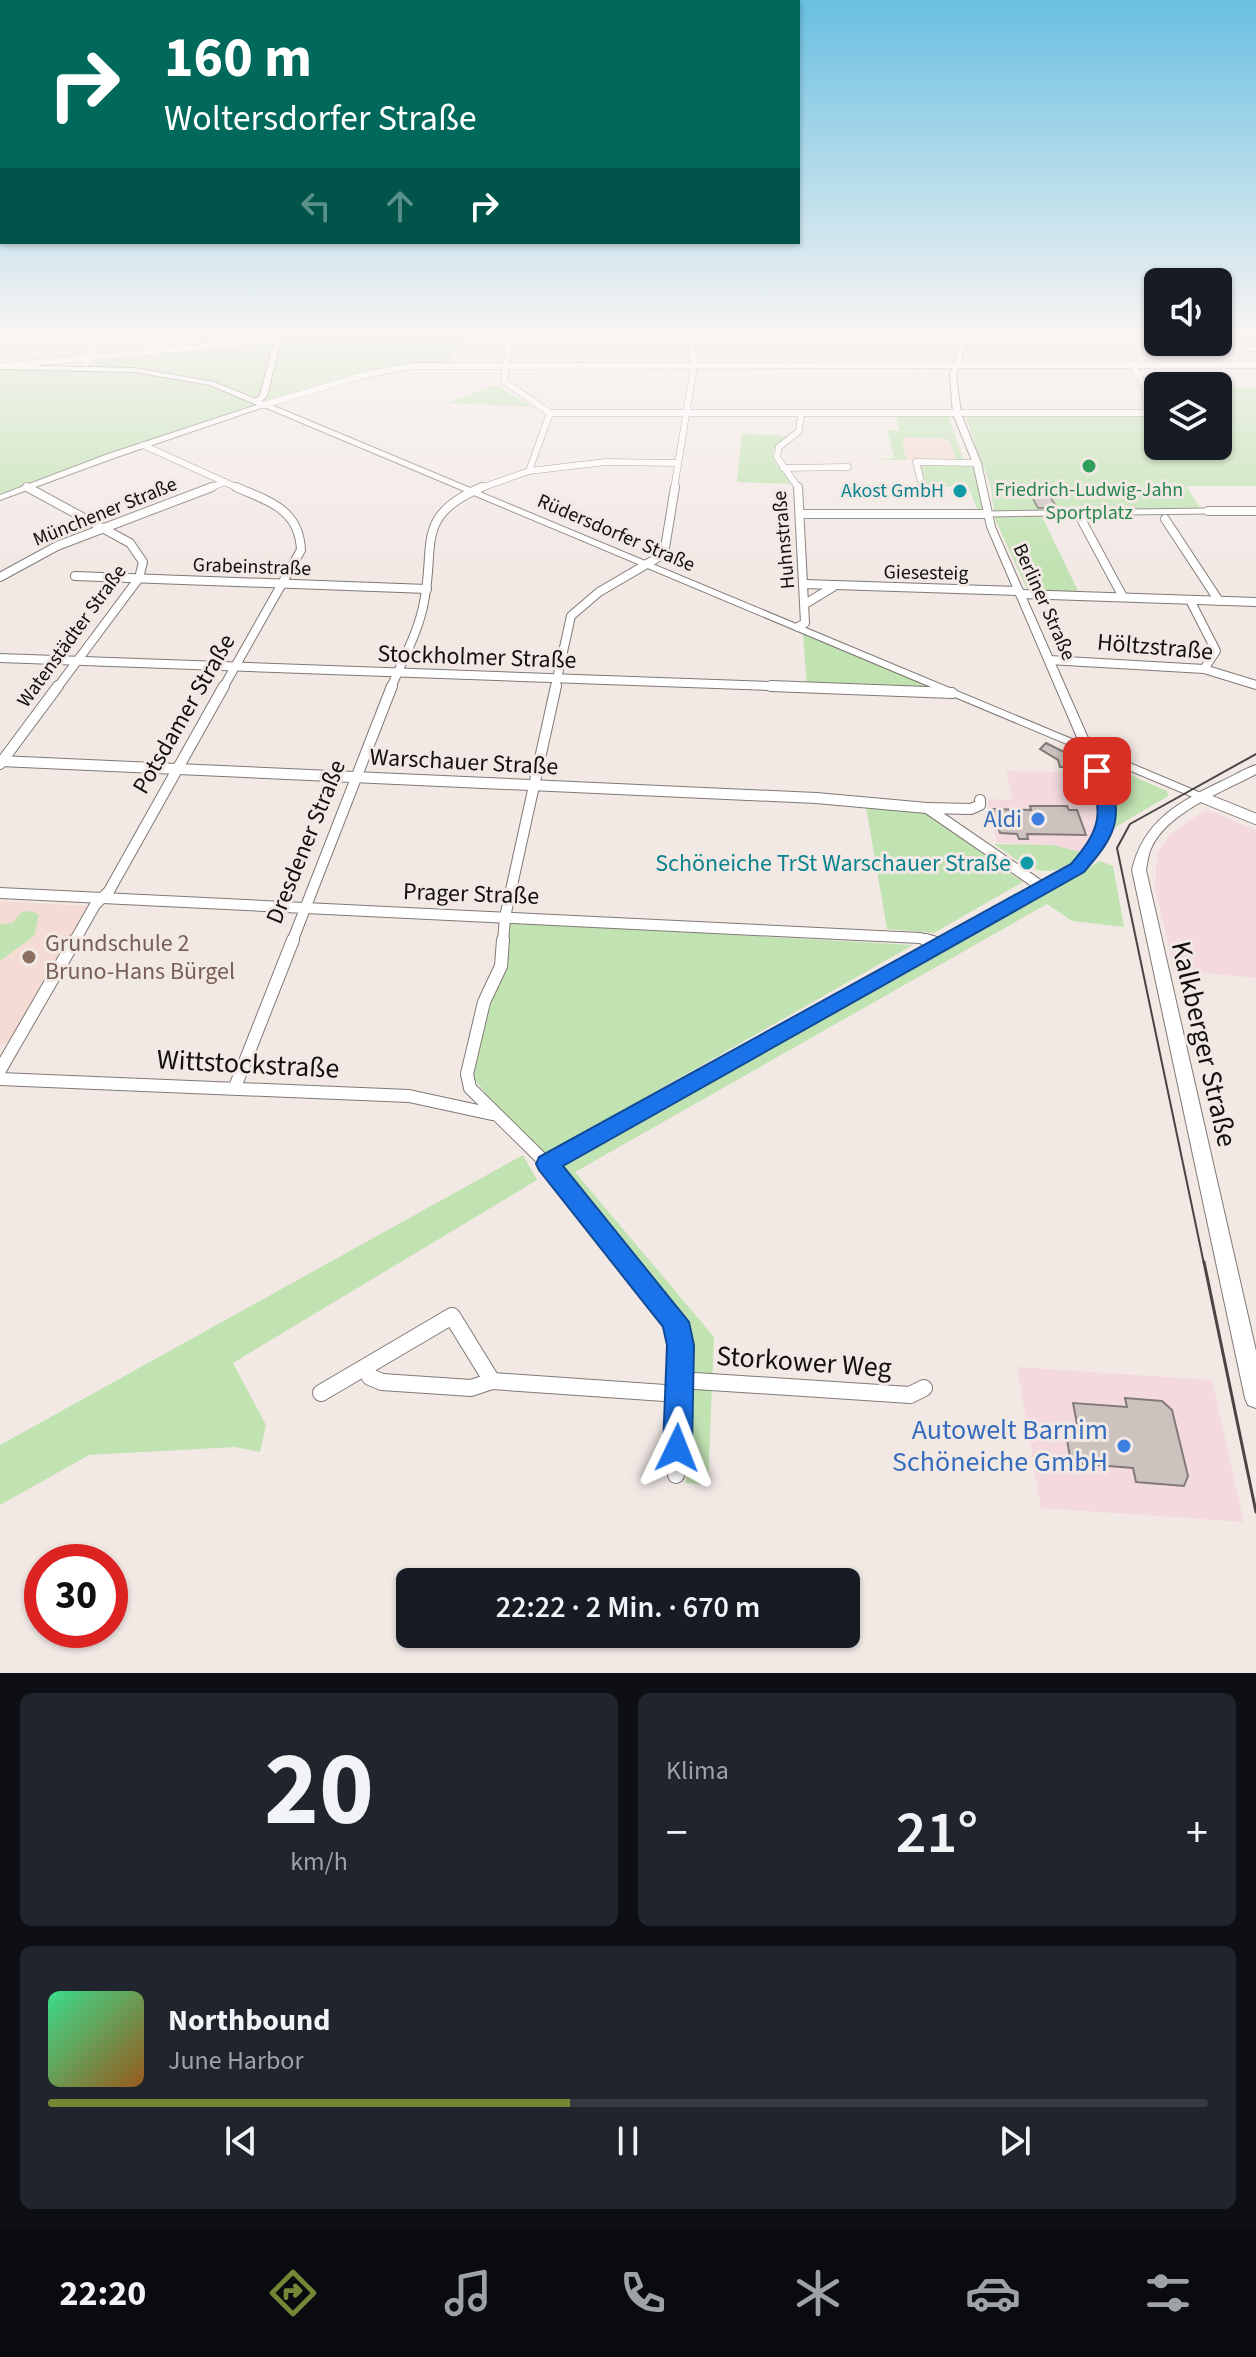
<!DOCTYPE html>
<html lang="de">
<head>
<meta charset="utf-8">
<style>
  body { margin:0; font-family:"Source Sans 3",sans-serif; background:#20242c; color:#f1f3f6; height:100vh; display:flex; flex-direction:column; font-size:30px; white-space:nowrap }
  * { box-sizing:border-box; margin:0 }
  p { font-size:26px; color:#9ea1a6 }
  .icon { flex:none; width:44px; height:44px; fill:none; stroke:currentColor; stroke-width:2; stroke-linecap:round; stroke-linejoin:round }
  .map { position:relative; height:1673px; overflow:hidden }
  .sheet { display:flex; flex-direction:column; gap:20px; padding:20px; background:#0d0f14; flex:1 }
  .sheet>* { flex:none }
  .banner { position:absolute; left:0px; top:0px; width:800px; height:244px; box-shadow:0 2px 6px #0004; background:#00695c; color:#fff; overflow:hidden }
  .fabs { position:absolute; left:1144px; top:268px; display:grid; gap:16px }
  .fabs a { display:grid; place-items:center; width:88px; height:88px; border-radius:12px; background:#171b24; box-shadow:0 2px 6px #0004; font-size:40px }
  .speed { position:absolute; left:24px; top:1544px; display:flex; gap:16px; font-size:40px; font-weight:700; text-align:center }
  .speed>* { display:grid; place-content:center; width:104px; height:104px; border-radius:50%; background:#171b24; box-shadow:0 2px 6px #0004; line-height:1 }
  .speed .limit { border:12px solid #d22; background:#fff; color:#111 }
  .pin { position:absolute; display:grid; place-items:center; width:68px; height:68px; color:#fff; margin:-34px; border-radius:16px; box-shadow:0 4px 12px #0006 }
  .me { position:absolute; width:88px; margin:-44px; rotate:2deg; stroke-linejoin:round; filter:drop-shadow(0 0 6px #0008) }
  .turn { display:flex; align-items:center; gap:28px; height:168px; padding:0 32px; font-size:36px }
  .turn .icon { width:104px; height:104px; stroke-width:2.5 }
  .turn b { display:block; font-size:56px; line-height:68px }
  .lanes { display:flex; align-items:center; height:76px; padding:0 32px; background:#0003; justify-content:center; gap:40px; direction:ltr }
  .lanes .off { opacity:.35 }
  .big { font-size:60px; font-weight:600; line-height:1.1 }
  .sheet .card { flex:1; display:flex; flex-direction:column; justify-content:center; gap:12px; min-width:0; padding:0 28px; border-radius:12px; background:#20242c }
  .sheet .dial { align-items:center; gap:0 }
  .dial b { font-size:104px; line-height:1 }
  .song { display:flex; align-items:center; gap:24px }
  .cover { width:96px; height:96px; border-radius:12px; background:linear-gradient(135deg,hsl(150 70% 55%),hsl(30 70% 35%)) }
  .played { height:8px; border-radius:4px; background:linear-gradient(90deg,#748737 45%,#363941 45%) }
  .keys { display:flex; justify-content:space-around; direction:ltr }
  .heat { display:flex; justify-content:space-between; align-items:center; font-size:44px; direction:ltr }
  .sheet .tiles { flex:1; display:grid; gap:20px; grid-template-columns:1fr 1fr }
  .card:last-child { grid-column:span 2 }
  .trip { position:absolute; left:396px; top:1568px; width:464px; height:80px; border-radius:12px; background:#171b24; box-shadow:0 2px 6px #0004; font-weight:600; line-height:80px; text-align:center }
  .tabs { display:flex; height:128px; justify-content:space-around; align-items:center; background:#090b0e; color:#9ea1a6 }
  .tabs .icon { width:56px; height:56px }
  .tabs .current { color:#748737 }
  .tabs b { font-size:36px; color:#f1f3f6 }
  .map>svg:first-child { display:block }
  .commercial { fill:#f4dade }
  .education { fill:#f4dbd4 }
  .green { fill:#c1e3b2 }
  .building { fill:#ccc3be; stroke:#837b77; stroke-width:2 }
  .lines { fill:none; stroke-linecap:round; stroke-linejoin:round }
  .pedestrian-far1-casing { stroke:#817975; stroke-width:5 }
  .pedestrian-casing { stroke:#817975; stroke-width:7 }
  .minor-far4-casing { stroke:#817975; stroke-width:7 }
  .minor-far3-casing { stroke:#817975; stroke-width:10 }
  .minor-far2-casing { stroke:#817975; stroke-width:12 }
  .minor-far1-casing { stroke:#817975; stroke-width:14 }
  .minor-casing { stroke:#817975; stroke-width:18 }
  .tertiary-casing { stroke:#817975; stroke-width:2 }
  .secondary-casing { stroke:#817975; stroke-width:2 }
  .pedestrian-far1 { stroke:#fff; stroke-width:4 }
  .pedestrian { stroke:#fff; stroke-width:5 }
  .minor-far4 { stroke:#fff; stroke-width:6 }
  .minor-far3 { stroke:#fff; stroke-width:8 }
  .minor-far2 { stroke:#fff; stroke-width:10 }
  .minor-far1 { stroke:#fff; stroke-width:12 }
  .minor { stroke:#fff; stroke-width:16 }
  .tertiary { fill:#fff; fill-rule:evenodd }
  .secondary { fill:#fff; fill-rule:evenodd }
  .tram-far1 { stroke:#4a4543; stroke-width:2 }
  .tram { stroke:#4a4543; stroke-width:3 }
  .route { fill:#1a73e8; stroke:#114b97; stroke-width:2 }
  .leisure-dot { fill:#2e9e5b; stroke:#f2e9e5; stroke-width:3 }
  .culture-dot { fill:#0f9aa8; stroke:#f2e9e5; stroke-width:3 }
  .shop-dot { fill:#3f7fe0; stroke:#f2e9e5; stroke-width:3 }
  .education-dot { fill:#8d6e63; stroke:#f2e9e5; stroke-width:3 }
  .labels { text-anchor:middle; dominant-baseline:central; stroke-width:6; stroke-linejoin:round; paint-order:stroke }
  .far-leisure-label { font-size:20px; fill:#27864d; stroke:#f2e9e5 }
  .far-culture-label { font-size:20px; fill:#0d838f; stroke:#f2e9e5; text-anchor:end }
  .far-street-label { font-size:20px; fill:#13100f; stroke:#f2e9e5 }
  .street-label { font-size:24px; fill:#13100f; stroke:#f2e9e5 }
  .shop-label { font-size:24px; fill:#366cbe; stroke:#f2e9e5; text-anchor:end }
  .culture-label { font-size:24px; fill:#0d838f; stroke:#f2e9e5; text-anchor:end }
  .education-label { font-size:24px; fill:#785e54; stroke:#f2e9e5; text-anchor:start }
  .near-street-label { font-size:28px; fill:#13100f; stroke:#f2e9e5 }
  .near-shop-label { font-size:28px; fill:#366cbe; stroke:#f2e9e5; text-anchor:end }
</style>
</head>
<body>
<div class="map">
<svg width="1256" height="1673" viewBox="0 0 1256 1673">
  <rect width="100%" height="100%" fill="#f2e9e5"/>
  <g class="commercial">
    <polygon points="1218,335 1256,338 1256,363 1185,361 1175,342 1218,342"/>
    <polygon points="1006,771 1085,772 1101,812 1096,834 1084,853 1053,845 997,843 987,799 1013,800"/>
    <polygon points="1206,809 1256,830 1256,978 1174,970 1155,887 1157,855 1169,835"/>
    <polygon points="1017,1367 1212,1380 1244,1522 1041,1508"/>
  </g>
  <g class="education">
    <polygon points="901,437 950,439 957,461 906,460"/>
    <polygon points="0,901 88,906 9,1042 0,1046"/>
  </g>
  <g class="green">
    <polygon points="347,331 466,331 449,362 385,367 217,419 0,497 0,369 86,370 93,362"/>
    <polygon points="494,385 533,407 447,403"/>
    <polygon points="1218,388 1256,388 1256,486 1186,486 1201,509 1039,510 1078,591 1028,591 995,519 991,487 965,416 1152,415 1151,396 1158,396 1158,446 1218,446"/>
    <polygon points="948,415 964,461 957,461 949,439 902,437 906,460 874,460 894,458 887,430 899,430 896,416"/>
    <path d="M742,434L788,436C759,457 778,463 793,484L737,482Z"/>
    <polygon points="964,464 974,467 984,510 978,510 968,487 925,487 920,465"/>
    <polygon points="803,634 934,689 807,687"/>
    <polygon points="1105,764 1167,791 1168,796 1109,831 1112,807 1100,770"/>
    <polygon points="866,807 927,813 1023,882 934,933 887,929"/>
    <path d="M994,844L1053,845L1084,853C1046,886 1029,868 994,844Z"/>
    <polygon points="1100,861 1113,866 1124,927 1072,921 1047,904 575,1172 714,1337 708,1484 686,1483 689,1332 679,1312 557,1166"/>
    <polygon points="33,911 39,915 34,936 0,961 0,924 12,923 22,912"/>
    <polygon points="508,922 913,945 546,1154 497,1107 471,1075"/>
    <polygon points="523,1155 537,1180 233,1363 266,1425 260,1452 235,1447 89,1455 0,1505 0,1445"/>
  </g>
  <g class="building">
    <polygon points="1029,491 1047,491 1057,508 1038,508"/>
    <polygon points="1046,743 1070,755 1075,767 1060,767 1058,760 1040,749"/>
    <polygon points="1030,806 1067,806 1069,810 1077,810 1086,835 1027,834 1028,839 1019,839 1017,834 1000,833 993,809 1031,810"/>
    <polygon points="1125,1398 1162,1401 1172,1410 1188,1476 1184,1486 1136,1482 1133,1468 1071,1463 1065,1428 1078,1429 1073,1403 1127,1407"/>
  </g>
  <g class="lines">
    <defs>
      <polyline id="pedestrian-far1" points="1206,347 1256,349"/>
      <polyline id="pedestrian" points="987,514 1208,511"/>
      <g id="minor-far4">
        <polyline points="829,331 967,338"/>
        <polyline points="1133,331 1154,333"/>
        <polyline points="0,342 10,331"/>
        <polyline points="86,363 107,331"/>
        <polyline points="0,366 278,340"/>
        <polyline points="263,405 365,375 411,366 1256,365"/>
        <polyline points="550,413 1147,413 1145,387 1132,364"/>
        <polyline points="143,445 240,489"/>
        <polyline points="783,468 848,467"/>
        <polyline points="529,471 606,462 678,463"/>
        <polyline points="27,487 31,489"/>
        <polyline points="207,489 225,482"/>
        <polyline points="478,489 529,471 550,413 504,381 511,331"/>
        <polyline points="674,489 694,366 690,331"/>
        <polyline points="799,489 777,457 779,447 799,431 801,415"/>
        <polyline points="923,489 916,462 977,463"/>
      </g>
      <g id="minor-far3">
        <polyline points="27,487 130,543 143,562 139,578 57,688"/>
        <polyline points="798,487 805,623 798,627"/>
        <polyline points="1208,511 1256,511"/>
        <polyline points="800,514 987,514"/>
        <polyline points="1081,519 1123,597"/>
        <polyline points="1165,519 1219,601"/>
        <polyline points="75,576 427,589"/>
        <polyline points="0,577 57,546 212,487"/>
        <polyline points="804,584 1019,591"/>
        <polyline points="1020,594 1256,602"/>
        <polyline points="1190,600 1216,651 1204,669"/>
        <polyline points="805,604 833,587"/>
        <polyline points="0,658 826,688"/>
        <polyline points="1049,660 1204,669 1256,685"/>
        <path d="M223,688L301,550C299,509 270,502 236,487"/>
        <path d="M391,688C402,661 419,631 424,602C436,544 414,516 482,487"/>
        <polyline points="555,688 571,616 599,592 664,554 675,487"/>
      </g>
      <g id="minor-far2">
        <polyline points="771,686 952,693"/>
        <polyline points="0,761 816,798 927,808 1042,887"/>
        <polyline points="0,764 58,686"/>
        <polyline points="1204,798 1256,819"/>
        <polyline points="928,808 971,809 980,805 980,800"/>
        <polyline points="0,893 920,938 932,942"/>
        <polyline points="74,942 95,905 109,891 224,686"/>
        <polyline points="292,942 392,686"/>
        <polyline points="503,942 505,917 556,686"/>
        <path d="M945,942L1077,868C1118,825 1107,799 1087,748"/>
      </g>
      <g id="minor-far1">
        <polyline points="503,940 501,966 484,1002 467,1074 470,1088 547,1164 629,1264"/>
        <polyline points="926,940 939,944"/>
        <polyline points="0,1070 75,940"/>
        <polyline points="0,1079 409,1096 492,1114"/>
        <polyline points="235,1087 293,940"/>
        <polyline points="547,1164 948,940"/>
      </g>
      <g id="minor">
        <polyline points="627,1262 676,1322 681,1345 676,1475"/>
        <polyline points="365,1368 370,1377 382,1382 471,1388 492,1381 679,1394"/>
        <polyline points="680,1380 910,1395 924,1388"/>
        <polyline points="321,1393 452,1316 492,1381"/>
      </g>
      <g id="tertiary">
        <polygon points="277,331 283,331 267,396 262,401 1079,742 987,527 973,463 953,414 950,375 964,331 970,331 956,375 961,414 981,463 995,527 1092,747 1208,796 1210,798 1204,802 1200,800 264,407 114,458 0,500 0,495 108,454 257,405 210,385 134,372 0,369 0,365 134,368 214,382 256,399 260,395"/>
        <polygon points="1218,331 1256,333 1256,337 1218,334"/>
      </g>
      <path id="secondary" d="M1256,765V774C1223,792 1164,813 1150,851C1148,857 1147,864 1146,870L1256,1351V1408L1248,1405L1245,1398L1132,870C1143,821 1179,802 1222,781C1233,776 1244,769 1256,765Z"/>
    </defs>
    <use href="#pedestrian-far1" class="pedestrian-far1-casing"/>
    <use href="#pedestrian" class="pedestrian-casing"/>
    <use href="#minor-far4" class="minor-far4-casing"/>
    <use href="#minor-far3" class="minor-far3-casing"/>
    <use href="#minor-far2" class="minor-far2-casing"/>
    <use href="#minor-far1" class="minor-far1-casing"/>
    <use href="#minor" class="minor-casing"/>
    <use href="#tertiary" class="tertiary-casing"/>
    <use href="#secondary" class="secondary-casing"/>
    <use href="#pedestrian-far1" class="pedestrian-far1"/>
    <use href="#pedestrian" class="pedestrian"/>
    <use href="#minor-far4" class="minor-far4"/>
    <use href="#minor-far3" class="minor-far3"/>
    <use href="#minor-far2" class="minor-far2"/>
    <use href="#minor-far1" class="minor-far1"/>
    <use href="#minor" class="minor"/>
    <use href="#tertiary" class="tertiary"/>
    <use href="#secondary" class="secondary"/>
    <polyline class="tram-far1" points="1204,1264 1117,848 1130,824 1256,754"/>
    <polyline class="tram" points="1204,1262 1256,1512"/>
  </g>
  <linearGradient id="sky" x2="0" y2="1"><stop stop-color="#69bfe1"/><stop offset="0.59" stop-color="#f9f5f3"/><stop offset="1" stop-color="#f9f5f3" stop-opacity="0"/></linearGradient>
  <rect width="1256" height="565" fill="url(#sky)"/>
  <path class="route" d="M1097,765C1107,768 1107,776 1111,785C1125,823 1108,844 1084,872L563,1166L689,1322L694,1345L692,1448L687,1458L677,1462L667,1458L663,1448L667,1345L663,1327L539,1170L536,1164L539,1157L1071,864C1101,829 1104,814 1088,771Z"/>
  <circle class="leisure-dot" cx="1089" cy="466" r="8"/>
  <g class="culture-dot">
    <circle cx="960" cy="491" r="8"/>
    <circle cx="1027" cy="863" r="8"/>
  </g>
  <g class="shop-dot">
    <circle cx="1038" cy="819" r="8"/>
    <circle cx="1124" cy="1446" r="8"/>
  </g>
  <circle class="education-dot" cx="29" cy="957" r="8"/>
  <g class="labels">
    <g class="far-leisure-label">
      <text x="1089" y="490">Friedrich-Ludwig-Jahn<tspan x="1089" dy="23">Sportplatz</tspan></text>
    </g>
    <g class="far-culture-label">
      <text x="944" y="491">Akost GmbH</text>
    </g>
    <g class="far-street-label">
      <text transform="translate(105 512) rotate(-22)">Münchener Straße</text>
      <text transform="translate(616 533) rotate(23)">Rüdersdorfer Straße</text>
      <text transform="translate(784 540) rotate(-95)">Huhnstraße</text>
      <text transform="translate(252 567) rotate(2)">Grabeinstraße</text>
      <text transform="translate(926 573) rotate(1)">Giesesteig</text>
      <text transform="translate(1044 602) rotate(66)">Berliner Straße</text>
      <text transform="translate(72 636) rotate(-54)">Watenstädter Straße</text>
    </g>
    <g class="street-label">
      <text transform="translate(1155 647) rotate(5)">Höltzstraße</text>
      <text transform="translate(477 657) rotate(2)">Stockholmer Straße</text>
      <text transform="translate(184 714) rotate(-60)">Potsdamer Straße</text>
      <text transform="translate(464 762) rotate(3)">Warschauer Straße</text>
      <text transform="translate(306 842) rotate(-68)">Dresdener Straße</text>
      <text transform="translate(471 894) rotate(2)">Prager Straße</text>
    </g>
    <g class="shop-label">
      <text x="1022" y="819">Aldi</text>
    </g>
    <g class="culture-label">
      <text x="1011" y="863">Schöneiche TrSt Warschauer Straße</text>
    </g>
    <g class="education-label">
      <text x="45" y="943">Grundschule 2<tspan x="45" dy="28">Bruno-Hans Bürgel</tspan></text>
    </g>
    <g class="near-street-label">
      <text transform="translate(1204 1044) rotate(77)">Kalkberger Straße</text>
      <text transform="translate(248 1064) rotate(3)">Wittstockstraße</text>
      <text transform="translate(804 1362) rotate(4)">Storkower Weg</text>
    </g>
    <g class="near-shop-label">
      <text x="1108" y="1430">Autowelt Barnim<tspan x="1108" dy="32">Schöneiche GmbH</tspan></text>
    </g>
  </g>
</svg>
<div class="fabs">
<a><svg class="icon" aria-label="sound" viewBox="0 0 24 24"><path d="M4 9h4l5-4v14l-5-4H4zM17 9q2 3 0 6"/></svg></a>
<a><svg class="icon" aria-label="layers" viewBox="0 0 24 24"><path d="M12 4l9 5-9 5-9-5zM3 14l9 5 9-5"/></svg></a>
</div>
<div class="speed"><div class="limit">30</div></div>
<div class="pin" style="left:1097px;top:771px;background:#d93025"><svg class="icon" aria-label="arrive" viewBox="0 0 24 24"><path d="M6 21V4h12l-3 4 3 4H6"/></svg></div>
<svg class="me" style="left:677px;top:1448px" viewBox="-20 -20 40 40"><path d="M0-17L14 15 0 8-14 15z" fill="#1a73e8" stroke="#fff" stroke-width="4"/></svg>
<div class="trip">22:22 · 2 Min. · 670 m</div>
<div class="banner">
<div class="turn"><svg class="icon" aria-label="right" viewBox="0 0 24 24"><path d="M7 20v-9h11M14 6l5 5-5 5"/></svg><div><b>160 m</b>Woltersdorfer Straße</div></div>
<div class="lanes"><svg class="icon off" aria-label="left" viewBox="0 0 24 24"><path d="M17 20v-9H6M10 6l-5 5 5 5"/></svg><svg class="icon off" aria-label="ahead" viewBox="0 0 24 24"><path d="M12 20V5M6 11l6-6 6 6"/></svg><svg class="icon" aria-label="right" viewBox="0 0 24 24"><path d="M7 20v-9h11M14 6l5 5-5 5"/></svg></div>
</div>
</div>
<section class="sheet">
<div class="tiles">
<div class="card dial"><b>20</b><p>km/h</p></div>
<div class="card"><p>Klima</p>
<div class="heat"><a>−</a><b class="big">21°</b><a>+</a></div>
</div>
<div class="card">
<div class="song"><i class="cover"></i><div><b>Northbound</b><p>June Harbor</p></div></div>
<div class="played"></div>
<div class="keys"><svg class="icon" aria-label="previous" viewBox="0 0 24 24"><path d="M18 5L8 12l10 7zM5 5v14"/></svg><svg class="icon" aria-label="pause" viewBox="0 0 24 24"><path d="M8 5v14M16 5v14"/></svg><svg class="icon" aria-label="next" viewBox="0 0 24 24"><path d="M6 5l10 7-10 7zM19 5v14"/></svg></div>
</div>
</div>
</section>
<nav class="tabs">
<b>22:20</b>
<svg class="icon current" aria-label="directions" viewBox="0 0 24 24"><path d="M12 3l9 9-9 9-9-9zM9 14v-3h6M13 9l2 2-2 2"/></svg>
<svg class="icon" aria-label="music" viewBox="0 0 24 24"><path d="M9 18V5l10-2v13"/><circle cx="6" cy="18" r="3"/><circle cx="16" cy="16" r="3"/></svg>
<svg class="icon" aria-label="phone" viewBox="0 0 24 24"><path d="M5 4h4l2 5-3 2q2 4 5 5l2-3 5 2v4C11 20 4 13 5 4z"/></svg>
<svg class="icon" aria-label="climate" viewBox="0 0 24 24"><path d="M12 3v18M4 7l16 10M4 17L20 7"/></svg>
<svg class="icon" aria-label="car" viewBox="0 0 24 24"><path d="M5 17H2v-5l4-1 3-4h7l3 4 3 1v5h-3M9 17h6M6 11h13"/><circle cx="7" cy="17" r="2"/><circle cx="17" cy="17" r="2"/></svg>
<svg class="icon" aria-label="filters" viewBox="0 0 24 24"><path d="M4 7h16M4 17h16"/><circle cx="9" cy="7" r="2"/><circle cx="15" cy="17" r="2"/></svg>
</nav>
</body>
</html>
